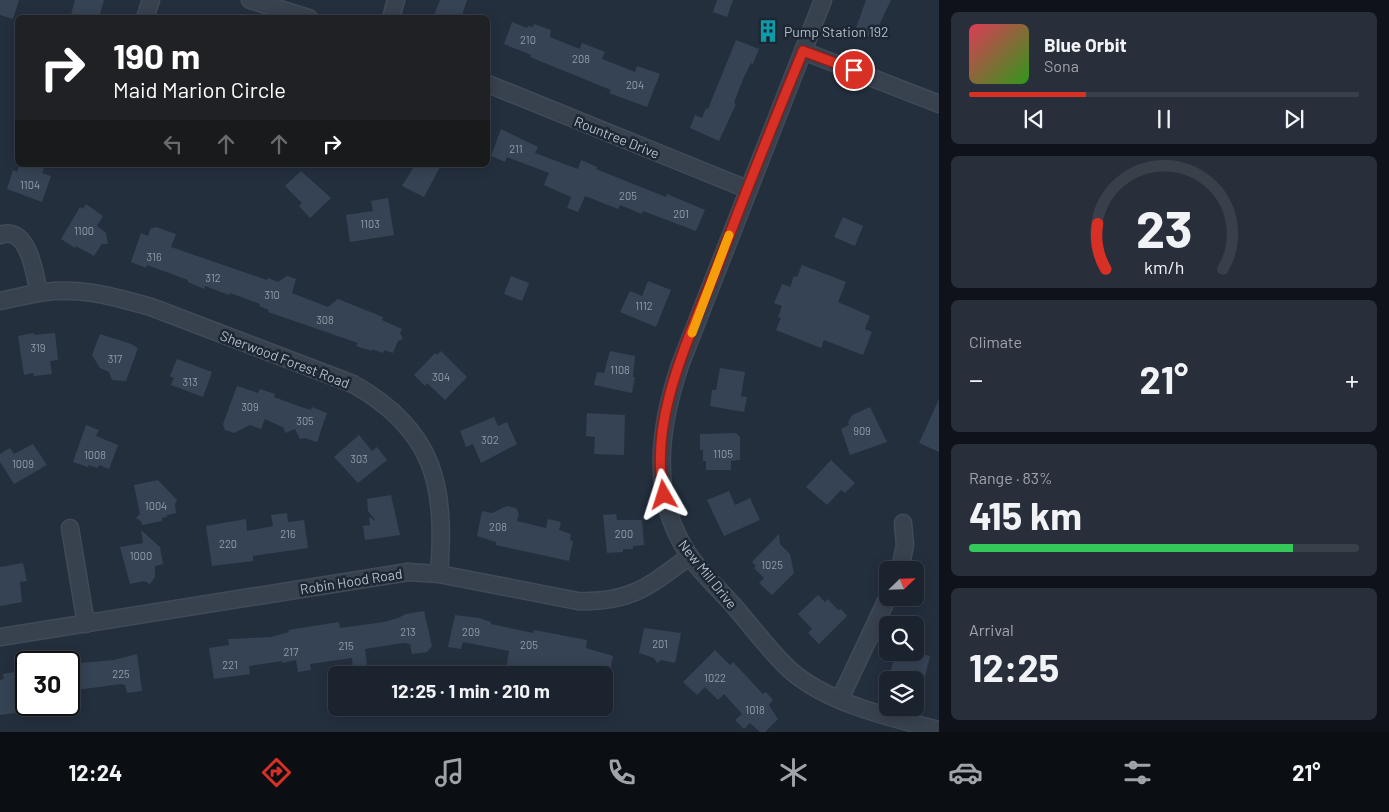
<!DOCTYPE html>
<html lang="en">
<head>
<meta charset="utf-8">
<style>
  body { margin:0; font-family:Barlow,sans-serif; background:#282f3a; color:#f1f3f6; height:100vh; display:flex; flex-direction:column; font-size:19px; white-space:nowrap }
  * { box-sizing:border-box; margin:0 }
  p { font-size:16px; color:#a0a4aa }
  .icon { flex:none; width:28px; height:28px; fill:none; stroke:currentColor; stroke-width:2; stroke-linecap:round; stroke-linejoin:round }
  .map { position:relative; flex:1; overflow:hidden }
  .details { display:flex; flex-direction:column; gap:12px; padding:12px; background:#0f1319; width:450px }
  .details>* { flex:none }
  .guide { position:absolute; left:15px; top:15px; width:475px; height:152px; border-radius:8px; box-shadow:0 2px 12px #0003,0 0 0 1px #39404a; background:#202124; color:#fff; overflow:hidden }
  .needle { width:32px; rotate:67deg }
  .controls { position:absolute; left:879px; top:561px; display:grid; gap:10px }
  .controls a { display:grid; place-items:center; width:45px; height:45px; border-radius:8px; background:#1b232e; box-shadow:0 2px 12px #0003,0 0 0 1px #39404a; font-size:25px }
  .speed { position:absolute; left:15px; top:651px; display:flex; gap:10px; font-size:25px; font-weight:700; text-align:center }
  .speed>* { display:grid; place-content:center; width:65px; height:65px; border-radius:50%; background:#1b232e; box-shadow:0 2px 12px #0003,0 0 0 1px #39404a; line-height:1 }
  .speed .limit { border:2px solid #111; border-radius:8px; background:#fff; color:#111 }
  .pin { position:absolute; display:grid; place-items:center; width:42px; height:42px; color:#fff; margin:-21px; border:2px solid #fff; border-radius:50%; box-shadow:0 1px 5px #0007 }
  .me { position:absolute; width:55px; margin:-28px; rotate:354deg; stroke-linejoin:round; filter:drop-shadow(0 0 4px #0008) }
  .turn { display:flex; align-items:center; gap:18px; height:105px; padding:0 15px; font-size:22px }
  .turn .icon { width:65px; height:65px; stroke-width:2.5 }
  .turn b { display:block; font-size:35px; line-height:42px }
  .lanes { display:flex; align-items:center; height:48px; padding:0 15px; background:#0003; justify-content:center; gap:25px; direction:ltr }
  .lanes .off { opacity:.35 }
  .big { font-size:38px; font-weight:700; line-height:1.1 }
  .details .card { flex:1; display:flex; flex-direction:column; justify-content:center; gap:8px; min-width:0; padding:0 18px; border-radius:8px; background:#282f3a }
  .details .dial { align-items:center; gap:0 }
  .dial svg { height:130px; overflow:visible; fill:none; stroke:#39404a; stroke-width:7; stroke-linecap:round; text-anchor:middle }
  .dial text { fill:#f1f3f6; stroke:none }
  .song { display:flex; align-items:center; gap:15px }
  .cover { width:60px; height:60px; border-radius:8px; background:linear-gradient(135deg,hsl(350 70% 55%),hsl(110 70% 35%)) }
  .played { height:5px; border-radius:2px; background:linear-gradient(90deg,#d93025 30%,#39404a 30%) }
  .keys { display:flex; justify-content:space-around; direction:ltr }
  .heat { display:flex; justify-content:space-between; align-items:center; font-size:28px; direction:ltr }
  .charge { height:8px; border-radius:4px; background:linear-gradient(90deg,#34c759 83%,#39404a 0) }
  .trip { position:absolute; left:328px; top:666px; width:285px; height:50px; border-radius:8px; background:#1b232e; box-shadow:0 2px 12px #0003,0 0 0 1px #39404a; font-weight:700; line-height:50px; text-align:center }
  .tab-bar { display:flex; height:80px; justify-content:space-around; align-items:center; background:#0b0e12; color:#a0a4aa }
  .tab-bar .icon { width:35px; height:35px }
  .tab-bar .active { color:#d93025 }
  .tab-bar b { font-size:22px; color:#f1f3f6 }
  main { display:flex; flex:1; min-height:0 }
  .map>svg:first-child { display:block }
  .building { fill:#364354 }
  .lines { fill:none; stroke-linecap:round; stroke-linejoin:round }
  .street-casing { stroke:#414a57; stroke-width:19 }
  .street { stroke:#38414e; stroke-width:16 }
  .route-casing { stroke:#8d1f18; stroke-width:12 }
  .route { stroke:#d93025; stroke-width:9 }
  .slow { stroke:#f59e0b; stroke-width:9 }
  .labels { text-anchor:middle; dominant-baseline:central; stroke-width:5; stroke-linejoin:round; paint-order:stroke }
  .number-label { font-size:11px; fill:#929caa }
  .poi-label { font-size:14px; fill:#b4bcc9; stroke:#1d2633; text-anchor:start }
  .street-label { font-size:14px; fill:#b4bcc9; stroke:#1d2633 }
</style>
</head>
<body>
<main>
<div class="map">
<svg width="939" height="732" viewBox="0 0 939 732">
  <rect width="100%" height="100%" fill="#242f3e"/>
  <g class="building">
    <polygon points="0,0 19,0 13,19 0,15"/>
    <polygon points="75,0 104,0 99,18 70,18"/>
    <polygon points="440,0 467,0 461,18 433,18"/>
    <polygon points="717,0 733,0 727,17 713,12"/>
    <polygon points="866,0 891,0 873,38 855,31"/>
    <polygon points="512,22 527,28 528,26 533,27 534,24 551,30 550,37 580,49 582,43 605,52 602,59 635,72 637,66 660,74 647,107 609,93 611,90 530,57 531,55 504,44"/>
    <polygon points="736,40 759,49 753,64 751,63 743,79 734,103 736,104 719,141 690,128 695,115 702,118 706,108 708,109"/>
    <polygon points="501,129 538,147 535,153 578,169 581,160 597,167 596,169 666,197 667,194 705,210 696,231 643,211 642,214 620,205 618,209 585,196 578,212 567,208 571,197 544,185 549,173 507,157 505,162 491,156"/>
    <polygon points="25,165 45,165 42,173 51,176 42,202 7,189 13,170 17,172 19,166 24,167"/>
    <polygon points="415,165 441,165 424,197 402,186"/>
    <polygon points="301,171 331,198 310,218 299,206 302,203 285,186"/>
    <polygon points="388,198 394,235 350,242 346,215 373,211 371,201"/>
    <polygon points="86,204 103,216 97,226 106,233 108,244 102,244 94,256 76,246 75,248 61,239 80,207 83,209"/>
    <polygon points="843,217 863,226 855,246 834,237"/>
    <polygon points="156,227 176,234 171,247 267,280 268,278 278,282 287,276 296,279 292,293 328,307 338,299 383,317 382,320 402,329 400,333 403,339 398,341 393,353 384,350 383,353 372,349 372,351 356,346 358,343 268,312 269,310 259,306 260,304 230,293 229,295 205,286 204,289 188,282 188,280 147,265 146,268 131,262 141,233 148,236 150,229"/>
    <polygon points="802,265 846,282 838,302 870,316 865,329 872,332 863,355 824,340 821,348 776,330 781,318 778,317 782,306 774,303 782,284 790,287 794,276 797,277"/>
    <polygon points="511,276 529,283 522,301 504,294"/>
    <polygon points="648,281 671,290 656,327 620,312 630,291 642,296"/>
    <polygon points="34,333 34,335 55,333 58,360 50,361 52,374 34,376 33,373 24,375 18,336"/>
    <polygon points="100,334 131,344 138,348 126,381 112,380 109,372 100,368 92,355"/>
    <polygon points="441,351 467,377 445,400 427,383 425,386 414,375 435,353 437,355"/>
    <polygon points="610,351 635,356 633,377 635,377 632,393 594,385 597,372 604,373"/>
    <polygon points="177,359 212,372 203,397 171,385 174,378 170,376"/>
    <polygon points="720,368 745,372 741,396 747,397 744,412 710,406 712,390 716,390"/>
    <polygon points="237,386 258,393 260,389 275,394 274,397 301,407 311,410 312,407 327,413 317,442 305,438 300,439 295,429 285,433 284,428 265,419 261,429 250,425 234,433 225,430 223,424"/>
    <polygon points="939,399 939,452 919,443"/>
    <polygon points="870,407 887,442 850,455 841,429 849,425 848,422 852,415"/>
    <polygon points="587,413 625,415 624,455 594,454 595,437 586,436"/>
    <polygon points="494,417 498,426 507,422 517,444 481,463 473,444 466,447 460,431"/>
    <polygon points="86,425 99,430 96,436 118,445 109,469 99,465 98,468 88,465 88,467 73,462"/>
    <polygon points="736,433 740,437 740,460 731,461 731,470 706,470 706,461 703,461 703,450 700,450 700,434"/>
    <polygon points="359,435 372,451 377,447 387,460 358,483 334,457"/>
    <polygon points="33,444 47,465 14,484 0,462 0,454 10,448 14,454"/>
    <polygon points="831,460 855,483 845,493 841,490 827,505 806,487"/>
    <polygon points="158,480 177,500 175,504 176,513 167,515 167,517 162,518 162,521 142,525 141,521 136,518 140,514 134,485"/>
    <polygon points="729,491 735,505 750,498 760,520 724,536 707,500"/>
    <polygon points="391,495 400,535 365,540 363,526 370,525 369,517 376,521 368,511 367,499"/>
    <polygon points="507,506 516,508 519,514 517,521 546,528 548,519 561,522 559,530 571,534 570,540 573,541 569,561 496,545 496,542 477,536 482,511 492,513"/>
    <polygon points="287,513 288,522 304,520 308,548 253,556 253,561 212,566 206,526 246,519 247,531 273,526 271,515"/>
    <polygon points="616,514 617,520 642,520 644,545 633,546 633,549 623,549 623,552 607,553 603,515"/>
    <polygon points="141,530 160,547 163,564 155,566 155,577 150,584 144,581 130,584 120,547 143,543"/>
    <polygon points="779,534 780,544 790,554 794,573 772,595 759,583 764,578 754,568 756,566 752,562"/>
    <polygon points="23,563 27,581 20,582 22,602 0,606 0,567"/>
    <polygon points="818,595 825,602 828,599 838,610 841,609 847,616 819,644 808,633 812,629 798,614"/>
    <polygon points="424,611 432,646 427,652 412,654 410,644 403,643 365,649 367,665 353,667 352,658 310,664 311,670 298,672 296,660 282,663 282,661 249,666 250,674 214,679 209,648 229,645 228,639 271,637 289,632 288,630 339,622 340,628 384,622 398,618 406,614"/>
    <polygon points="455,615 479,618 491,622 491,624 533,633 534,630 587,640 586,648 613,656 609,678 604,675 542,675 506,671 509,651 463,642 461,649 448,647"/>
    <polygon points="644,628 681,633 675,663 661,660 657,663 654,658 639,653"/>
    <polygon points="715,650 730,665 733,662 763,694 766,692 773,700 769,705 778,719 765,732 760,732 750,723 744,729 735,720 742,714 724,694 718,700 705,687 697,695 683,682"/>
    <polygon points="895,652 916,652 930,656 924,680 906,675 905,680 889,680"/>
    <polygon points="137,654 142,691 127,693 125,685 121,684 69,691 69,664 114,660"/>
    <polygon points="20,671 24,707 19,715 15,713 0,715 0,680 4,679 3,674"/>
  </g>
  <g class="lines">
    <defs>
      <g id="street">
        <polyline points="250,0 309,18"/>
        <path d="M823,0L680,365C659,428 649,496 689,555C701,573 719,589 734,606C752,627 769,650 789,669C826,703 891,718 939,730"/>
        <polyline points="145,18 151,0"/>
        <polyline points="391,18 396,0"/>
        <polyline points="803,51 939,104"/>
        <polyline points="488,84 747,189"/>
        <path d="M0,235C29,224 35,276 39,293"/>
        <path d="M0,301C15,298 30,294 45,292C81,287 116,297 151,307L353,384C435,430 446,486 439,574"/>
        <polyline points="70,528 86,624"/>
        <polyline points="900,570 905,545 903,523"/>
        <path d="M0,637L408,572L439,574L578,601C631,603 649,586 690,556"/>
        <polyline points="840,699 888,597"/>
      </g>
    </defs>
    <use href="#street" class="street-casing"/>
    <use href="#street" class="street"/>
  </g>
  <g class="lines">
    <defs>
      <path id="route" d="M664,495C647,419 692,332 719,262C746,191 774,121 803,51L854,70"/>
    </defs>
    <use href="#route" class="route-casing"/>
    <use href="#route" class="route"/>
    <polyline class="slow" points="692,333 729,235"/>
  </g>
  <defs>
    <symbol id="building-bare" viewBox="-9 -9 18 18"><path d="M-4-6H4V6H1V3H-1V6H-4ZM-2.5-4.3h1.7v1.8h-1.7ZM.8-4.3h1.7v1.8H.8ZM-2.5-1h1.7V.8h-1.7ZM.8-1h1.7V.8H.8Z" fill="#0f9aa8" stroke="#1d2633" stroke-width="2.5" paint-order="stroke"/></symbol>
  </defs>
  <g fill-rule="evenodd">
    <use href="#building-bare" x="752" y="15" width="32" height="32"/>
  </g>
  <g class="labels">
    <g class="number-label">
      <text x="528" y="39">210</text>
      <text x="581" y="58">208</text>
      <text x="635" y="84">204</text>
      <text x="516" y="148">211</text>
      <text x="30" y="184">1104</text>
      <text x="628" y="195">205</text>
      <text x="681" y="213">201</text>
      <text x="370" y="223">1103</text>
      <text x="84" y="230">1100</text>
      <text x="154" y="256">316</text>
      <text x="213" y="277">312</text>
      <text x="272" y="294">310</text>
      <text x="644" y="305">1112</text>
      <text x="325" y="319">308</text>
      <text x="38" y="347">319</text>
      <text x="115" y="358">317</text>
      <text x="620" y="369">1108</text>
      <text x="441" y="376">304</text>
      <text x="190" y="381">313</text>
      <text x="250" y="406">309</text>
      <text x="305" y="420">305</text>
      <text x="862" y="430">909</text>
      <text x="490" y="439">302</text>
      <text x="723" y="453">1105</text>
      <text x="95" y="454">1008</text>
      <text x="359" y="458">303</text>
      <text x="23" y="463">1009</text>
      <text x="156" y="505">1004</text>
      <text x="498" y="526">208</text>
      <text x="288" y="533">216</text>
      <text x="624" y="533">200</text>
      <text x="228" y="543">220</text>
      <text x="141" y="555">1000</text>
      <text x="772" y="564">1025</text>
      <text x="408" y="631">213</text>
      <text x="471" y="631">209</text>
      <text x="660" y="643">201</text>
      <text x="529" y="644">205</text>
      <text x="346" y="645">215</text>
      <text x="291" y="651">217</text>
      <text x="230" y="664">221</text>
      <text x="121" y="673">225</text>
      <text x="715" y="677">1022</text>
      <text x="755" y="709">1018</text>
    </g>
    <g class="poi-label">
      <text x="784" y="31">Pump Station 192</text>
    </g>
    <g class="street-label">
      <text transform="translate(617 137) rotate(22)">Rountree Drive</text>
      <text transform="translate(285 359) rotate(21)">Sherwood Forest Road</text>
      <text transform="translate(708 574) rotate(51)">New Mill Drive</text>
      <text transform="translate(351 581) rotate(-9)">Robin Hood Road</text>
    </g>
  </g>
</svg>
<div class="controls">
<a><svg class="needle" viewBox="-14 -14 28 28"><path d="M0-13l5 13h-10z" fill="#e53935"/><path d="M0 13l5-13h-10z" fill="#a0a4aa"/></svg></a>
<a><svg class="icon" aria-label="search" viewBox="0 0 24 24"><circle cx="10" cy="10" r="6"/><path d="M15 15l6 6"/></svg></a>
<a><svg class="icon" aria-label="layers" viewBox="0 0 24 24"><path d="M12 4l9 5-9 5-9-5zM3 14l9 5 9-5"/></svg></a>
</div>
<div class="speed"><div class="limit">30</div></div>
<div class="pin" style="left:854px;top:70px;background:#d93025"><svg class="icon" aria-label="arrive" viewBox="0 0 24 24"><path d="M6 21V4h12l-3 4 3 4H6"/></svg></div>
<svg class="me" style="left:664px;top:495px" viewBox="-20 -20 40 40"><path d="M0-17L14 15 0 8-14 15z" fill="#d93025" stroke="#fff" stroke-width="4"/></svg>
<div class="trip">12:25 · 1 min · 210 m</div>
<div class="guide">
<div class="turn"><svg class="icon" aria-label="right" viewBox="0 0 24 24"><path d="M7 20v-9h11M14 6l5 5-5 5"/></svg><div><b>190 m</b>Maid Marion Circle</div></div>
<div class="lanes"><svg class="icon off" aria-label="left" viewBox="0 0 24 24"><path d="M17 20v-9H6M10 6l-5 5 5 5"/></svg><svg class="icon off" aria-label="ahead" viewBox="0 0 24 24"><path d="M12 20V5M6 11l6-6 6 6"/></svg><svg class="icon off" aria-label="ahead" viewBox="0 0 24 24"><path d="M12 20V5M6 11l6-6 6 6"/></svg><svg class="icon" aria-label="right" viewBox="0 0 24 24"><path d="M7 20v-9h11M14 6l5 5-5 5"/></svg></div>
</div>
</div>
<section class="details">
<div class="card">
<div class="song"><i class="cover"></i><div><b>Blue Orbit</b><p>Sona</p></div></div>
<div class="played"></div>
<div class="keys"><svg class="icon" aria-label="previous" viewBox="0 0 24 24"><path d="M18 5L8 12l10 7zM5 5v14"/></svg><svg class="icon" aria-label="pause" viewBox="0 0 24 24"><path d="M8 5v14M16 5v14"/></svg><svg class="icon" aria-label="next" viewBox="0 0 24 24"><path d="M6 5l10 7-10 7zM19 5v14"/></svg></div>
</div>
<div class="card dial"><svg viewBox="0 0 100 80">
<path d="M14 69A42 42 0 1 1 86 69"/>
<path d="M14 69A42 42 0 0 1 9 41" stroke="#d93025"/>
<text x="50" y="56" font-size="32" font-weight="700">23</text>
<text x="50" y="72" font-size="11">km/h</text>
</svg></div>
<div class="card"><p>Climate</p>
<div class="heat"><a>−</a><b class="big">21°</b><a>+</a></div>
</div>
<div class="card"><p>Range · 83%</p><b class="big">415 km</b><div class="charge"></div></div>
<div class="card"><p>Arrival</p><b class="big">12:25</b></div>
</section>
</main>
<nav class="tab-bar">
<b>12:24</b>
<svg class="icon active" aria-label="directions" viewBox="0 0 24 24"><path d="M12 3l9 9-9 9-9-9zM9 14v-3h6M13 9l2 2-2 2"/></svg>
<svg class="icon" aria-label="music" viewBox="0 0 24 24"><path d="M9 18V5l10-2v13"/><circle cx="6" cy="18" r="3"/><circle cx="16" cy="16" r="3"/></svg>
<svg class="icon" aria-label="phone" viewBox="0 0 24 24"><path d="M5 4h4l2 5-3 2q2 4 5 5l2-3 5 2v4C11 20 4 13 5 4z"/></svg>
<svg class="icon" aria-label="climate" viewBox="0 0 24 24"><path d="M12 3v18M4 7l16 10M4 17L20 7"/></svg>
<svg class="icon" aria-label="car" viewBox="0 0 24 24"><path d="M5 17H2v-5l4-1 3-4h7l3 4 3 1v5h-3M9 17h6M6 11h13"/><circle cx="7" cy="17" r="2"/><circle cx="17" cy="17" r="2"/></svg>
<svg class="icon" aria-label="filters" viewBox="0 0 24 24"><path d="M4 7h16M4 17h16"/><circle cx="9" cy="7" r="2"/><circle cx="15" cy="17" r="2"/></svg>
<b>21°</b>
</nav>
</body>
</html>
